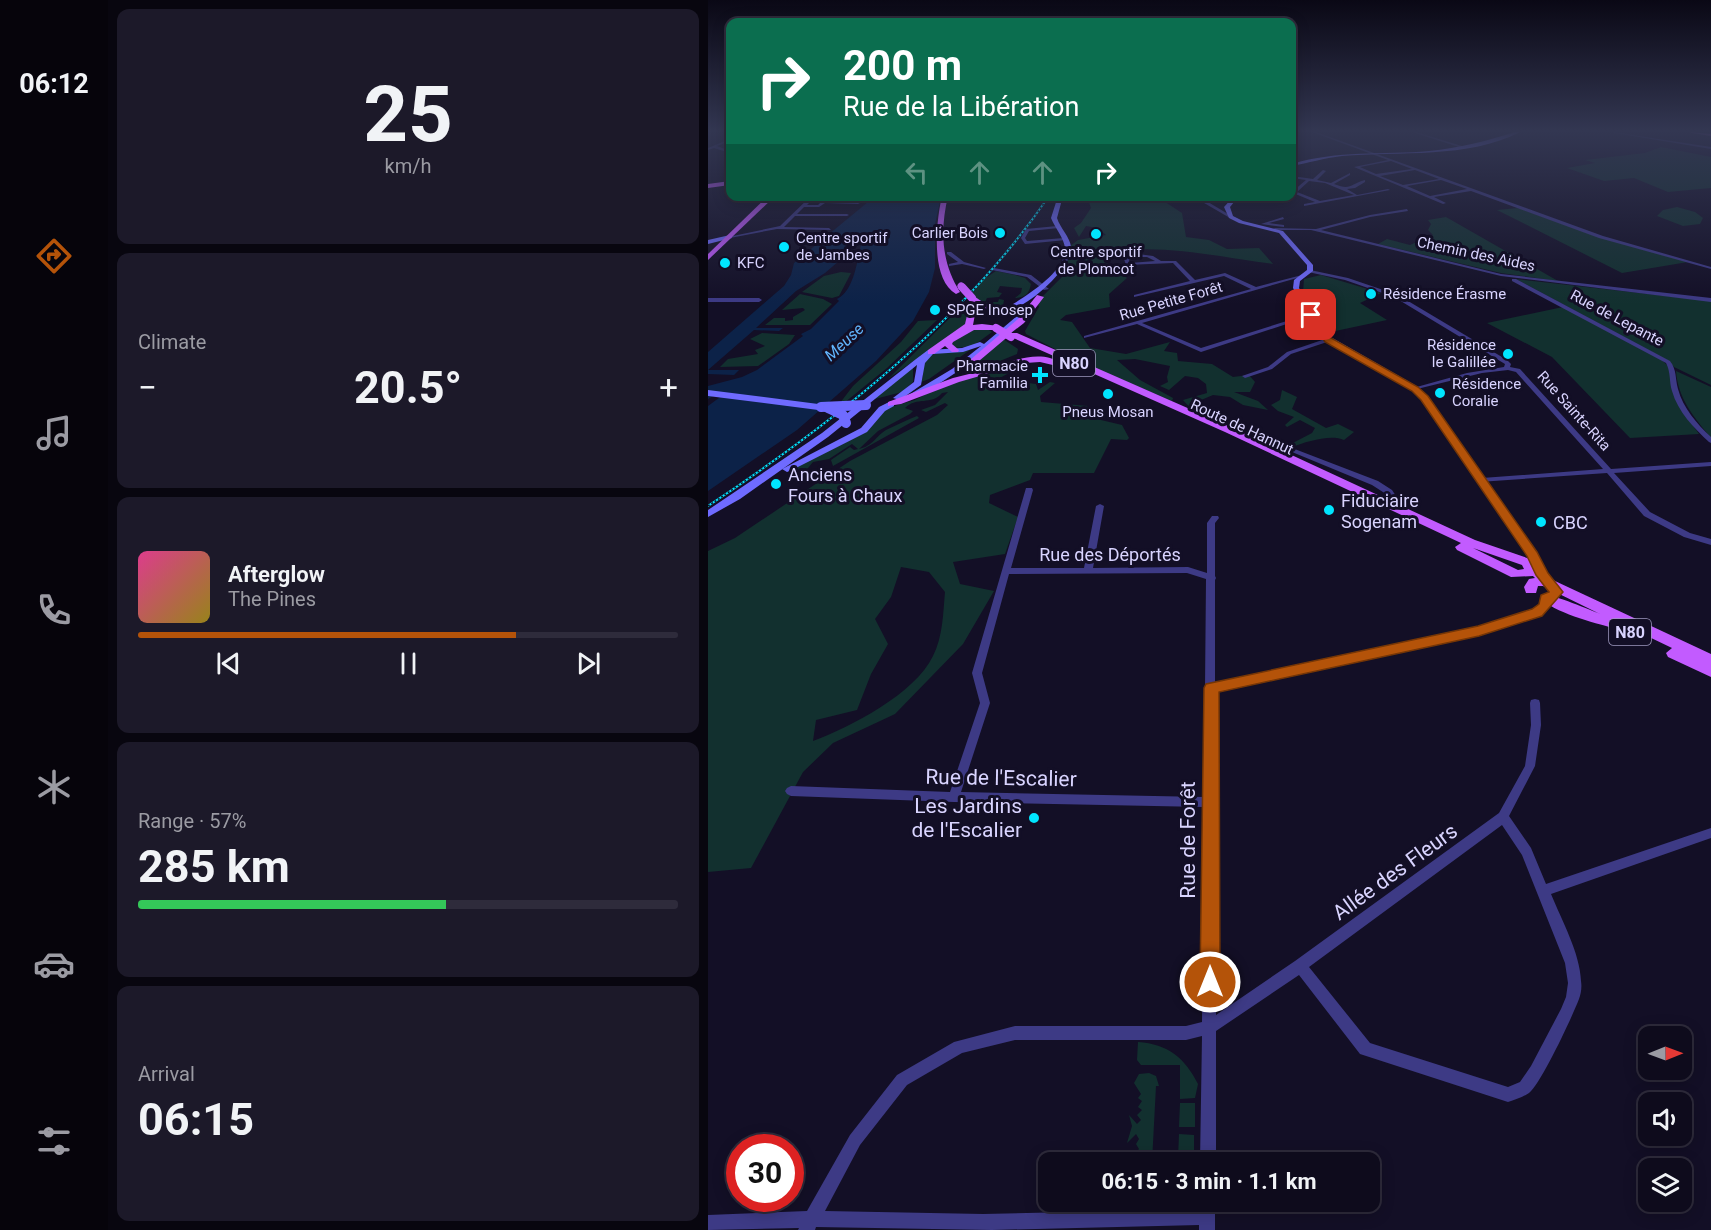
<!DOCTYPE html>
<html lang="en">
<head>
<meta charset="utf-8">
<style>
  body { margin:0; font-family:Roboto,sans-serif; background:#1c1929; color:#f1f3f6; height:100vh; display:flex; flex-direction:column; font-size:22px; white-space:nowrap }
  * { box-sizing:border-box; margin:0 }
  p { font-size:20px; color:#9b9ba3 }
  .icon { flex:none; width:33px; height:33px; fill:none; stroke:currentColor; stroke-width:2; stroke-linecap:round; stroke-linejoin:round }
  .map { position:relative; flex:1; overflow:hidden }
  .drawer { display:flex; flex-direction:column; gap:9px; padding:9px; background:#08060f; width:600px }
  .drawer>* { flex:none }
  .guide { position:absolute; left:18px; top:18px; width:570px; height:183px; border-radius:12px; box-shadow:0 3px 15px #0003,0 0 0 2px #2e2b3b; background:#0b6e4f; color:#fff; overflow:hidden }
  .needle { width:39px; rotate:89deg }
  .tools { position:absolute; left:930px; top:1026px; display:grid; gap:12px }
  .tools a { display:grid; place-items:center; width:54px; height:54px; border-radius:12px; background:#0e0b1c; box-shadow:0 3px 15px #0003,0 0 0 2px #2e2b3b; font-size:30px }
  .speed { position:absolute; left:18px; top:1134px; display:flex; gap:12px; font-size:30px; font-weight:700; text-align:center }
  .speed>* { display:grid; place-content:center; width:78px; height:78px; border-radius:50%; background:#0e0b1c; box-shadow:0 3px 15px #0003,0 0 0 2px #2e2b3b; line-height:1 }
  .speed .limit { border:9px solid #d22; background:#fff; color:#111 }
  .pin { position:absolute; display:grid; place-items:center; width:51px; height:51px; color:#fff; margin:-26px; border-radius:12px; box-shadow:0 3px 9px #0006 }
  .me { position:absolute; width:66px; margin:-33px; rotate:0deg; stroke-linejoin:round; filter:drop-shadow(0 0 4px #0008) }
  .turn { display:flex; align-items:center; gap:21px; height:126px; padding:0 18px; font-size:27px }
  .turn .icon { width:78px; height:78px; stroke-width:2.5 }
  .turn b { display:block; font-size:42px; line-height:51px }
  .lanes { display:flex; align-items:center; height:57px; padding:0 18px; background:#0003; justify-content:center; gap:30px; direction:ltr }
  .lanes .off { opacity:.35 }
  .big { font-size:45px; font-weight:700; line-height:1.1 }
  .drawer .widget { flex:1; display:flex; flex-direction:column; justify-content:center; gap:9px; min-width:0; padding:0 21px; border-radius:12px; background:#1c1929 }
  .drawer .dial { align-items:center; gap:0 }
  .dial b { font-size:78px; line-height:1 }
  .song { display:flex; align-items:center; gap:18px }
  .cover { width:72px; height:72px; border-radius:9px; background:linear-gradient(135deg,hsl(330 70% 55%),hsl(50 70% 35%)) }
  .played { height:6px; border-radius:3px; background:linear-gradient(90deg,#b45309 70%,#2e2b3b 70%) }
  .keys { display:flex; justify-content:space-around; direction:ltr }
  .heat { display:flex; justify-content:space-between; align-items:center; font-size:33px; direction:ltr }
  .charge { height:9px; border-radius:4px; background:linear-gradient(90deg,#34c759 57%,#2e2b3b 0) }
  .trip { position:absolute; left:330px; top:1152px; width:342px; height:60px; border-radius:12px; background:#0e0b1c; box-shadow:0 3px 15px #0003,0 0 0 2px #2e2b3b; font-weight:700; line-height:60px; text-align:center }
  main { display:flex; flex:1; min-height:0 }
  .tabs { display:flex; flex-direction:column; width:108px; justify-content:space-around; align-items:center; background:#06040b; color:#9b9ba3 }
  .tabs .icon { width:42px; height:42px }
  .tabs .on { color:#b45309 }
  .tabs b { font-size:27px; color:#f1f3f6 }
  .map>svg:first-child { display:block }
  .green { fill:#12302f; fill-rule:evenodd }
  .water { fill:#0c2248 }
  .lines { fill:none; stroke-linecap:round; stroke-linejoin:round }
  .street { fill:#3d3a85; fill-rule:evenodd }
  .secondary { fill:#6f6bff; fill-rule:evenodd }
  .primary { fill:#c25bff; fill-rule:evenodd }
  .rail-casing { stroke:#00e5ff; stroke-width:2 }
  .rail { stroke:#130f26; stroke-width:1.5; stroke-dasharray:2; stroke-linecap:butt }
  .secondary-bridge { stroke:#6f6bff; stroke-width:10 }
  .primary-bridge-far1 { stroke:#c25bff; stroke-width:7 }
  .primary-bridge { stroke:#c25bff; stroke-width:8 }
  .route { fill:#b45309; stroke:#753606; stroke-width:1.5 }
  .poi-dot { fill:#00e5ff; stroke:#130f26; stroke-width:2 }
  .labels { text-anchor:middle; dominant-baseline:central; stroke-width:6; stroke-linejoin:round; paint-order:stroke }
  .far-poi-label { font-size:15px; fill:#d9d4ff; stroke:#130f26; text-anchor:start }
  .far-street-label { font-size:15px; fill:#d9d4ff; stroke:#130f26 }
  .far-water-label { font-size:16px; font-style:italic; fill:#62b6ff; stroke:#130f26 }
  .shield { fill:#130f26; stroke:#9e99be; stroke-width:1.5 }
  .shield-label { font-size:16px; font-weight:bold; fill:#d9d4ff }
  .poi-label { font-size:18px; fill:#d9d4ff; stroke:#130f26; text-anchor:start }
  .street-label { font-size:18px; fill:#d9d4ff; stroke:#130f26 }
  .near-street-label { font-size:21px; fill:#d9d4ff; stroke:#130f26 }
  .near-poi-label { font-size:21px; fill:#d9d4ff; stroke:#130f26; text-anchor:end }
</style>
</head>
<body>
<main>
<nav class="tabs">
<b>06:12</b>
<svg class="icon on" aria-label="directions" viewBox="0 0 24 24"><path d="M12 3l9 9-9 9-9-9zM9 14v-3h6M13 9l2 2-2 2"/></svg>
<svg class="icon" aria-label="music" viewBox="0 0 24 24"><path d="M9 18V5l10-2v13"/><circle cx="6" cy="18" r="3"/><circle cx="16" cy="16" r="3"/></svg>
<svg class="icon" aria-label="phone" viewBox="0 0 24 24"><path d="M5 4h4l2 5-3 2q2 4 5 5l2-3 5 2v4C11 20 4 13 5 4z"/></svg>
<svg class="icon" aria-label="climate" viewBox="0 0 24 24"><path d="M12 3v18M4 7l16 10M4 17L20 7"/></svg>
<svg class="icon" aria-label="car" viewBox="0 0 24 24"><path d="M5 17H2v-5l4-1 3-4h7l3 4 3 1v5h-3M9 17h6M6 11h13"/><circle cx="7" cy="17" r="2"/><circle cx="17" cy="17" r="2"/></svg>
<svg class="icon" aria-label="filters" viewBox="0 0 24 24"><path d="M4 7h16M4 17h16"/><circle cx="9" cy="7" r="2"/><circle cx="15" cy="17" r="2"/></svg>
</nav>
<section class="drawer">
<div class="widget dial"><b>25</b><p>km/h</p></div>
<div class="widget"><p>Climate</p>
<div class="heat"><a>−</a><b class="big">20.5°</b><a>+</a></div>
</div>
<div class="widget">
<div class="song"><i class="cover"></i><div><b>Afterglow</b><p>The Pines</p></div></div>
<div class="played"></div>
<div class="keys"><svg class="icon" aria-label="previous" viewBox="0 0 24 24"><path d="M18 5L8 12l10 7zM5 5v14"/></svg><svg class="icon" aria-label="pause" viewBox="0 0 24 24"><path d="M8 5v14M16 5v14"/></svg><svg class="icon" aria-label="next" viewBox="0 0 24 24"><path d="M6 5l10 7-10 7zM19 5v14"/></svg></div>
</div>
<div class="widget"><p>Range · 57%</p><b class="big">285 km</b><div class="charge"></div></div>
<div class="widget"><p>Arrival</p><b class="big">06:15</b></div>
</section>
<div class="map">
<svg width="1003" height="1230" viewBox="0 0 1003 1230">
  <rect width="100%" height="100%" fill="#130f26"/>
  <g class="green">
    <polygon points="953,147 1003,157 1003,188 960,192 926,178 896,181 859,168 887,163 877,160 937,153"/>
    <path d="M448,196L474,213L478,237L501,240L519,249L551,248L565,264C518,258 447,242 402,253L399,262L419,278L401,294L402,307L358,315L352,320L364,322L382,348L418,354L462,342L456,351L469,353L470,361L504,364L525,377L541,375L547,382L542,392H526L550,401L560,410L535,405L522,397L505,395L486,403L501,408L499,412C488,411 482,409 475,400L499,393L498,384L490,378L477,376L461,390L452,386L460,382L459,377L462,366L427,359L409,360L432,380L465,398L464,401L374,363L318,334L317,331L331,307L329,302L354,277L349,276L361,258L362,246L370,240L398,235L390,228L378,226L371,237L366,228L373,223L383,208L379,197Z"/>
    <polygon points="969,207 987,212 995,218 992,224 975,226 949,216 955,210"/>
    <polygon points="810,208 897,239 980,262 914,273 789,210"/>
    <polygon points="738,217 850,281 793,273 670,244 679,239 702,245 725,235 720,230 723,224 720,220"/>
    <path d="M288,271L307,275L317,278L323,284C321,294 318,297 307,298L313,293L314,288L292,286L289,292L294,293L291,297L279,298L277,302H290L291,299L296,300L295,306H277L264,294L276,279Z"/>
    <polygon points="133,272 143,273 131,296 124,298 94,292 116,276"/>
    <polygon points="613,275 673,293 652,303 679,320 618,333 595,292 596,279"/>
    <polygon points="808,279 1003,301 1003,385 966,367 959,360"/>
    <polygon points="92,294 115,299 124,304 102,325 57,325 66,318 77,318 77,321 85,320 85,317 97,310 95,308 74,310"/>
    <polygon points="253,307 261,316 258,324 180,379"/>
    <polygon points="855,307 954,360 960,366 974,410 991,434 922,438 844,357 779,323"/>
    <polygon points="229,320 179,368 136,403 132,403 145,386 193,342 210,321"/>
    <polygon points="276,327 284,332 265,346 247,348 241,344 261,328"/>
    <polygon points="54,333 87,335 81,344 50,366 12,367 20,359 50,354 47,350 57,346 42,339"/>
    <polygon points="295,339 310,349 309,354 282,365 272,364 270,358"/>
    <polygon points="262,350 221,379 213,382 215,376 214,365 225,354"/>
    <path d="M317,361H333L319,363L290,379L328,384L330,390L342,382L347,383L332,396L333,402L380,406L372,415L414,425L421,438L419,440L403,439L386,473H325L322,480L282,495L281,503L310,517L297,554L245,562L252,584L286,591L255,644L187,714L125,743L95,772L43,868L0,872V551L27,538L142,461L229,415L240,405L237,403L218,412L213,410L227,405L240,392L234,393C223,406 209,396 197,408L205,411L202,414L170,431L151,449C165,446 168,436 178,430C189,425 198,420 209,416L211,418L125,466L123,460L142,447L146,450L150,449L144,444L121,459L105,462L95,474L85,468L156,432L167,422L176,410L183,407L207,400L231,387ZM193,567L221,572L237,592C235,614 235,636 225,656C207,694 142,727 105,741L108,720L149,710L163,674L180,644L167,619L183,597Z"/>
    <polygon points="205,367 205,382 194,392 159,401"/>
    <path d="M968,371L1003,387V438C986,417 970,399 968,371Z"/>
    <path d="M574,390L589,397L584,409L618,428L630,424L646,432L636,440C622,434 598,442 584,447L581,445L604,433L607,428L592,420L579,427L577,425L586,417L570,411L563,405L572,400Z"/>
    <path d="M430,1042C460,1044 477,1058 490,1084L487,1098L472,1099V1065H433L429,1060Z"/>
    <polygon points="441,1073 448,1076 451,1086 448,1086 444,1162 426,1162 430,1157 427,1154 431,1149 428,1144 431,1139 428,1134 419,1143 424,1126 421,1115 429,1124 433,1120 429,1115 434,1110 430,1107 434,1101 430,1098 433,1094 426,1083 431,1074"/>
    <polygon points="472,1103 487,1103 487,1127 471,1127"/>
    <polygon points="471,1134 486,1135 486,1159 470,1159"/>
  </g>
  <path class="water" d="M166,197H233L227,224V268L221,292L205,321L168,361L89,430L0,491V406L15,395L9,394L0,399V386L34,377L49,370L95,336L93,334L103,329L131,301L129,299C147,290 149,259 154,241L117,273L88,291L48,328H75L71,331L46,330L0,370H31L26,375L0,374V352L76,286L83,275L86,263Z"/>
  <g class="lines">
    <g class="street">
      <path d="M604,132H608L895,236L1003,267V269L891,238L763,191L726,197L738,203L735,204L646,167L680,160ZM683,161L704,169L668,174L652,167ZM707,170L731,179L695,185L672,176ZM733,180L759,189L722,196L699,186Z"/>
      <polygon points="704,132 708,132 757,147 754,148"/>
      <polygon points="905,132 1003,147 1003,149 907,133"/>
      <polygon points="22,139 22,141 9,146 22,151 22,153 6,148 0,150 0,148"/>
      <path d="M615,170L618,171L609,180L623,183L642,173V175L626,184C643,191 642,184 657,180V182L647,188L639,189L649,195L680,189L682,190L596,206V204L607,202L585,193V191L598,180L584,178V176L605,179ZM601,181L617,183L646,195L612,201L589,192Z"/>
      <path d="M103,196H108L105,199L120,198L119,201L152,203L150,204L117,203L111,207H96L89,214H139L141,215L139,216H87L76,227L121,228L123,230L69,229L22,238L20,237L72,226ZM115,200L110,205H99L103,201Z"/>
      <polygon points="484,196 490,196 525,217 522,218"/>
      <polygon points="699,209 700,211 662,217 613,230 793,274 1003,298 1003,302 793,276 603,230 567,230 565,229 567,228 608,229 662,215"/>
      <polygon points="575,217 576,219 561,223 576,225 576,227 553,224"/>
      <polygon points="349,226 351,228 321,231 317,238 319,241 356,238 358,240 317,244 313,238 318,229"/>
      <polygon points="239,252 243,252 256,262 278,268 276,269 254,264 241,266 241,264 250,262 239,254"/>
      <path d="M430,254L445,256L453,261H468L487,280L517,273L548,287L594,275L596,276L434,323L493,348L601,314L606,315L493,352L429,324L376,338V336L543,289L516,276L426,297V295L482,281L465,263L418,265L416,259ZM430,257H439L447,261L422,263L421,260Z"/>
      <polygon points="286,268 323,275 341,289 336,290 319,277 284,270 284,268"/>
      <polygon points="602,270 640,278 690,295 799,360 803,364 802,367 812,369 903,469 1003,462 1003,466 906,473 942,512 982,533 1003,539 1003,545 976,537 936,516 899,473 771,482 770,480 774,478 895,469 808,372 800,370 774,373 705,390 705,388 759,373 796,367 797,364 686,297 637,280 600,272 600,271"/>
      <path d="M804,279H808L962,361C969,370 967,378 970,389C975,408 989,424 1003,437V443L1001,442C986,428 970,412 964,391C961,382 963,372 958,363L804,281Z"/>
      <polygon points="0,298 51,298 54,300 51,302 0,302"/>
      <polygon points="620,338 622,339 622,341 583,354 564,369 537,378 534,376 560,367 579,352"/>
      <polygon points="584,448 670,481 684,490 698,511 697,513 691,513 678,494 664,485 584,452 572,456 568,454"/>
      <path d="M318,488H324L325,490L303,568H376L388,506L392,504L396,506L385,568L480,567L499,573V523L504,516H510L511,518L507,523V576L508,578L507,580V683L770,628L826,610L833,605L834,596H840L841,606L832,614L771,634L507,691V799L509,802L507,805L508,1015L587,961L791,813L817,766L823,725L822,703L823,700L827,699L831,700L832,703L833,725L827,766L801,816L823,848L838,884L1003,828V838L843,894C854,921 872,953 873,981C874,987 873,994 871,999C865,1015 833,1084 821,1093C815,1097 807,1100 800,1102L652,1054L591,975L508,1031V1162H492L494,1036L478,1040H307L254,1053L199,1085L152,1145L117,1211L275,1214L491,1209V1202H507V1230H491V1225L284,1230L108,1227L107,1230H90L91,1228L0,1230V1215L99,1211L142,1135L189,1075L246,1042L307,1026H478L494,1022L496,807L246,802L83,796L79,794L77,791L79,788L83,786L242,792L272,703L264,673ZM479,573L498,579L496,797L253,792L282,703L274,673L301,574ZM794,825L814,855L857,963L860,983L858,997L853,1009L823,1066L812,1082L800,1087L662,1043L601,967Z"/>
    </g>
    <g class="secondary">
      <path d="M807,132H812C760,159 691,151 634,156C616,158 600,163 584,166V164C629,150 675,155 721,151C751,148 779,141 807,132Z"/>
      <path d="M350,196H355L349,218C352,228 362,237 363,247C365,267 318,310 300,309V307C317,297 359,271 357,248C356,238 347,228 343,218Z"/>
      <polygon points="526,196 531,196 522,207 525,216 535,221 575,231 605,265 605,271 592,281 591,288 619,335 710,387 719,396 829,552 840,575 838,578 830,578 820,555 713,400 704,391 613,338 585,288 586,280 599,270 599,265 571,233 531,223 521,218 516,207"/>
      <polygon points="22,235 24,238 0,244 0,240"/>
      <path d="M311,311L318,313L315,319C280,348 247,377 206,398L199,396L244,369L273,346L255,352L225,354L217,363L213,385L192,400L185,398L206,382L209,365L120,437L32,499L0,517V510L114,433L208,359L220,350L254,348L272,342L276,344L309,316Z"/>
      <polygon points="0,390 118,405 122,408 118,411 0,396"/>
      <polygon points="183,401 186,402 186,406 177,411 159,432 82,471 79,472 74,469 153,428 171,407"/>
    </g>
    <g class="primary">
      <polygon points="982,132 1003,134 1003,136 984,133"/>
      <polygon points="22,181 22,185 0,188 0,184"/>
      <polygon points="60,196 67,196 0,260 0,254"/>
      <path d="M234,196H240C232,230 233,262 252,292L248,294C222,279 228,222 234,196Z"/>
      <path d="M329,295L336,297L316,323L303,333H309L525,428L767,540L822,559L847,581L1003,654V677L960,657L958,653L964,648L912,623L910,626L905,628C887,623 844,612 833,598L835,595C842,593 882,610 892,614L835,586H830L828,593H818L816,587L821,579L827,578L825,576L803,577L749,550L747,547L753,543L517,432L303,337V334L271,361L273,363H285L289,366C309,359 334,350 353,363L349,366L332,362L317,363L251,382L193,404L180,406V402L245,378L281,369L267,368L262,360L310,319ZM765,548L814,565L816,569L810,570Z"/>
      <path d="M261,296C270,296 272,302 280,305C289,308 298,304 306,308C291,316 274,308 261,300Z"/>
      <polygon points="261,307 268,309 265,325 274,324 291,326 291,330 266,330 245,342 244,344 251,350 250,352 244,352 237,346 226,354 220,354 220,350 257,324"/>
    </g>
    <defs>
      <path id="rail" d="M0,506C125,423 256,321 341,196"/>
    </defs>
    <use href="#rail" class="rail-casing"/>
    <use href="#rail" class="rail"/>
    <g class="secondary-bridge">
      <polyline points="113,407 158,405"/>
      <polyline points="120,408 135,415 138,423"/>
    </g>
    <polyline class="primary-bridge-far1" points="253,286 255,288"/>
    <g class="primary-bridge">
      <polyline points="254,287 264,298"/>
      <polyline points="288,328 303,337"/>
    </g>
  </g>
  <linearGradient id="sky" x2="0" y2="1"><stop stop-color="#0a0815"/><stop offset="0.43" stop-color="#333752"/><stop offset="1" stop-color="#333752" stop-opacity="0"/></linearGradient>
  <rect width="1003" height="304" fill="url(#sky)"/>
  <polygon class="route" points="600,313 605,313 623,338 710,387 720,396 829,552 840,573 855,592 834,616 771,636 511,692 512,982 509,989 502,992 495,989 492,982 496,688 498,684 770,626 824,609 831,604 833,595 841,592 828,575 819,556 713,400 704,391 617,342 599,315"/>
  <g class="poi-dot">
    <circle cx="292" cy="233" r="6"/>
    <circle cx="388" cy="234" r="6"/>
    <circle cx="76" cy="247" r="6"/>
    <circle cx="17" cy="263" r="6"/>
    <circle cx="663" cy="294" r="6"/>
    <circle cx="227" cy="310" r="6"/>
    <circle cx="800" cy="354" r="6"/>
    <path d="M329 366h6v6h6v6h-6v6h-6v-6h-6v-6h6z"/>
    <circle cx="732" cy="393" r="6"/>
    <circle cx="400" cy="394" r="6"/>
    <circle cx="68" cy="484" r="6"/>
    <circle cx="621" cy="510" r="6"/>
    <circle cx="833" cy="522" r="6"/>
    <circle cx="326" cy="818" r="6"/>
  </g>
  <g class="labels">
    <g class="far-poi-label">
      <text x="280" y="233" text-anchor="end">Carlier Bois</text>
      <text x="88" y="238">Centre sportif<tspan x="88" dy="17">de Jambes</tspan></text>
      <text x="388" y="252" text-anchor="middle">Centre sportif<tspan x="388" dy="17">de Plomcot</tspan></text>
      <text x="29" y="263">KFC</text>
      <text x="675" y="294">Résidence Érasme</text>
      <text x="239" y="310">SPGE Inosep</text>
      <text x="788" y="345" text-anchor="end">Résidence<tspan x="788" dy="17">le Galillée</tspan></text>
      <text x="320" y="366" text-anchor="end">Pharmacie<tspan x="320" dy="17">Familia</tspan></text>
      <text x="744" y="384">Résidence<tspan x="744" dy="17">Coralie</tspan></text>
      <text x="400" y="412" text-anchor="middle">Pneus Mosan</text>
    </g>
    <g class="far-street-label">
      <text transform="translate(768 254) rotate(12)">Chemin des Aides</text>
      <text transform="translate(463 301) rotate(-16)">Rue Petite Forêt</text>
      <text transform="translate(909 318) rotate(28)">Rue de Lepante</text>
      <text transform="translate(866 411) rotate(48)">Rue Sainte-Rita</text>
      <text transform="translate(534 427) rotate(25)">Route de Hannut</text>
    </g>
    <g class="far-water-label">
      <text transform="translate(136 342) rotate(-43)">Meuse</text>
    </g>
    <g class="shield">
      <rect x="345" y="350" width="42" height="26" rx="4.5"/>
      <rect x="901" y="619" width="42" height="26" rx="4.5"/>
    </g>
    <g class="shield-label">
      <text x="366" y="363">N80</text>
      <text x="922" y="632">N80</text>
    </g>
    <g class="poi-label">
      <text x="80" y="474">Anciens<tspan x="80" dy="21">Fours à Chaux</tspan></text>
      <text x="633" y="500">Fiduciaire<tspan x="633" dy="21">Sogenam</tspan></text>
      <text x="845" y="522">CBC</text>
    </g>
    <g class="street-label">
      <text x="402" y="554">Rue des Déportés</text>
    </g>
    <g class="near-street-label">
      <text transform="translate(293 778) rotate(1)">Rue de l'Escalier</text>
      <text transform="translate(480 840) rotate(-90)">Rue de Forêt</text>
      <text transform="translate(687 872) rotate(-36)">Allée des Fleurs</text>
    </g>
    <g class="near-poi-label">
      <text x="314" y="806">Les Jardins<tspan x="314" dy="24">de l'Escalier</tspan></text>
    </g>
  </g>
</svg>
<div class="tools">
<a><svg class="needle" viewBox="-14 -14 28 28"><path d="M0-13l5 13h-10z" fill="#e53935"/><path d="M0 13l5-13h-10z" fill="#9b9ba3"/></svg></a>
<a><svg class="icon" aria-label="sound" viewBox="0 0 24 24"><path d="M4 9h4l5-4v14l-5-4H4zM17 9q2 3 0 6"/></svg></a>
<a><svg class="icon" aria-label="layers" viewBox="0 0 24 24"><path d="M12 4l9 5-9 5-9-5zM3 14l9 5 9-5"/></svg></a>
</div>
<div class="speed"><div class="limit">30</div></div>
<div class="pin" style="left:603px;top:315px;background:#d93025"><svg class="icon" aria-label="arrive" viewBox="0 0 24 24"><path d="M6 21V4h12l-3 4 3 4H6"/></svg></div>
<svg class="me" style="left:502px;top:982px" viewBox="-20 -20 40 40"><circle r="17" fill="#b45309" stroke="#fff" stroke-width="3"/><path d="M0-11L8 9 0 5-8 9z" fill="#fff"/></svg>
<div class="trip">06:15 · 3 min · 1.1 km</div>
<div class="guide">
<div class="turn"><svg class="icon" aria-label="right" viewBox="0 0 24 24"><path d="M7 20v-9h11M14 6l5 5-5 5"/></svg><div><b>200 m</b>Rue de la Libération</div></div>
<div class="lanes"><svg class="icon off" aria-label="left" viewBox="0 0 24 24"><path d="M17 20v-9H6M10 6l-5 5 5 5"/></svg><svg class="icon off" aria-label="ahead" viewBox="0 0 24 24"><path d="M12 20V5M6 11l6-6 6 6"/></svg><svg class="icon off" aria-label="ahead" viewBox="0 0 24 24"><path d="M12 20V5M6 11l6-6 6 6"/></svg><svg class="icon" aria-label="right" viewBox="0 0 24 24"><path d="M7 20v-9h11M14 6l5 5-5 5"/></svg></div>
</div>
</div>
</main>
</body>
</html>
